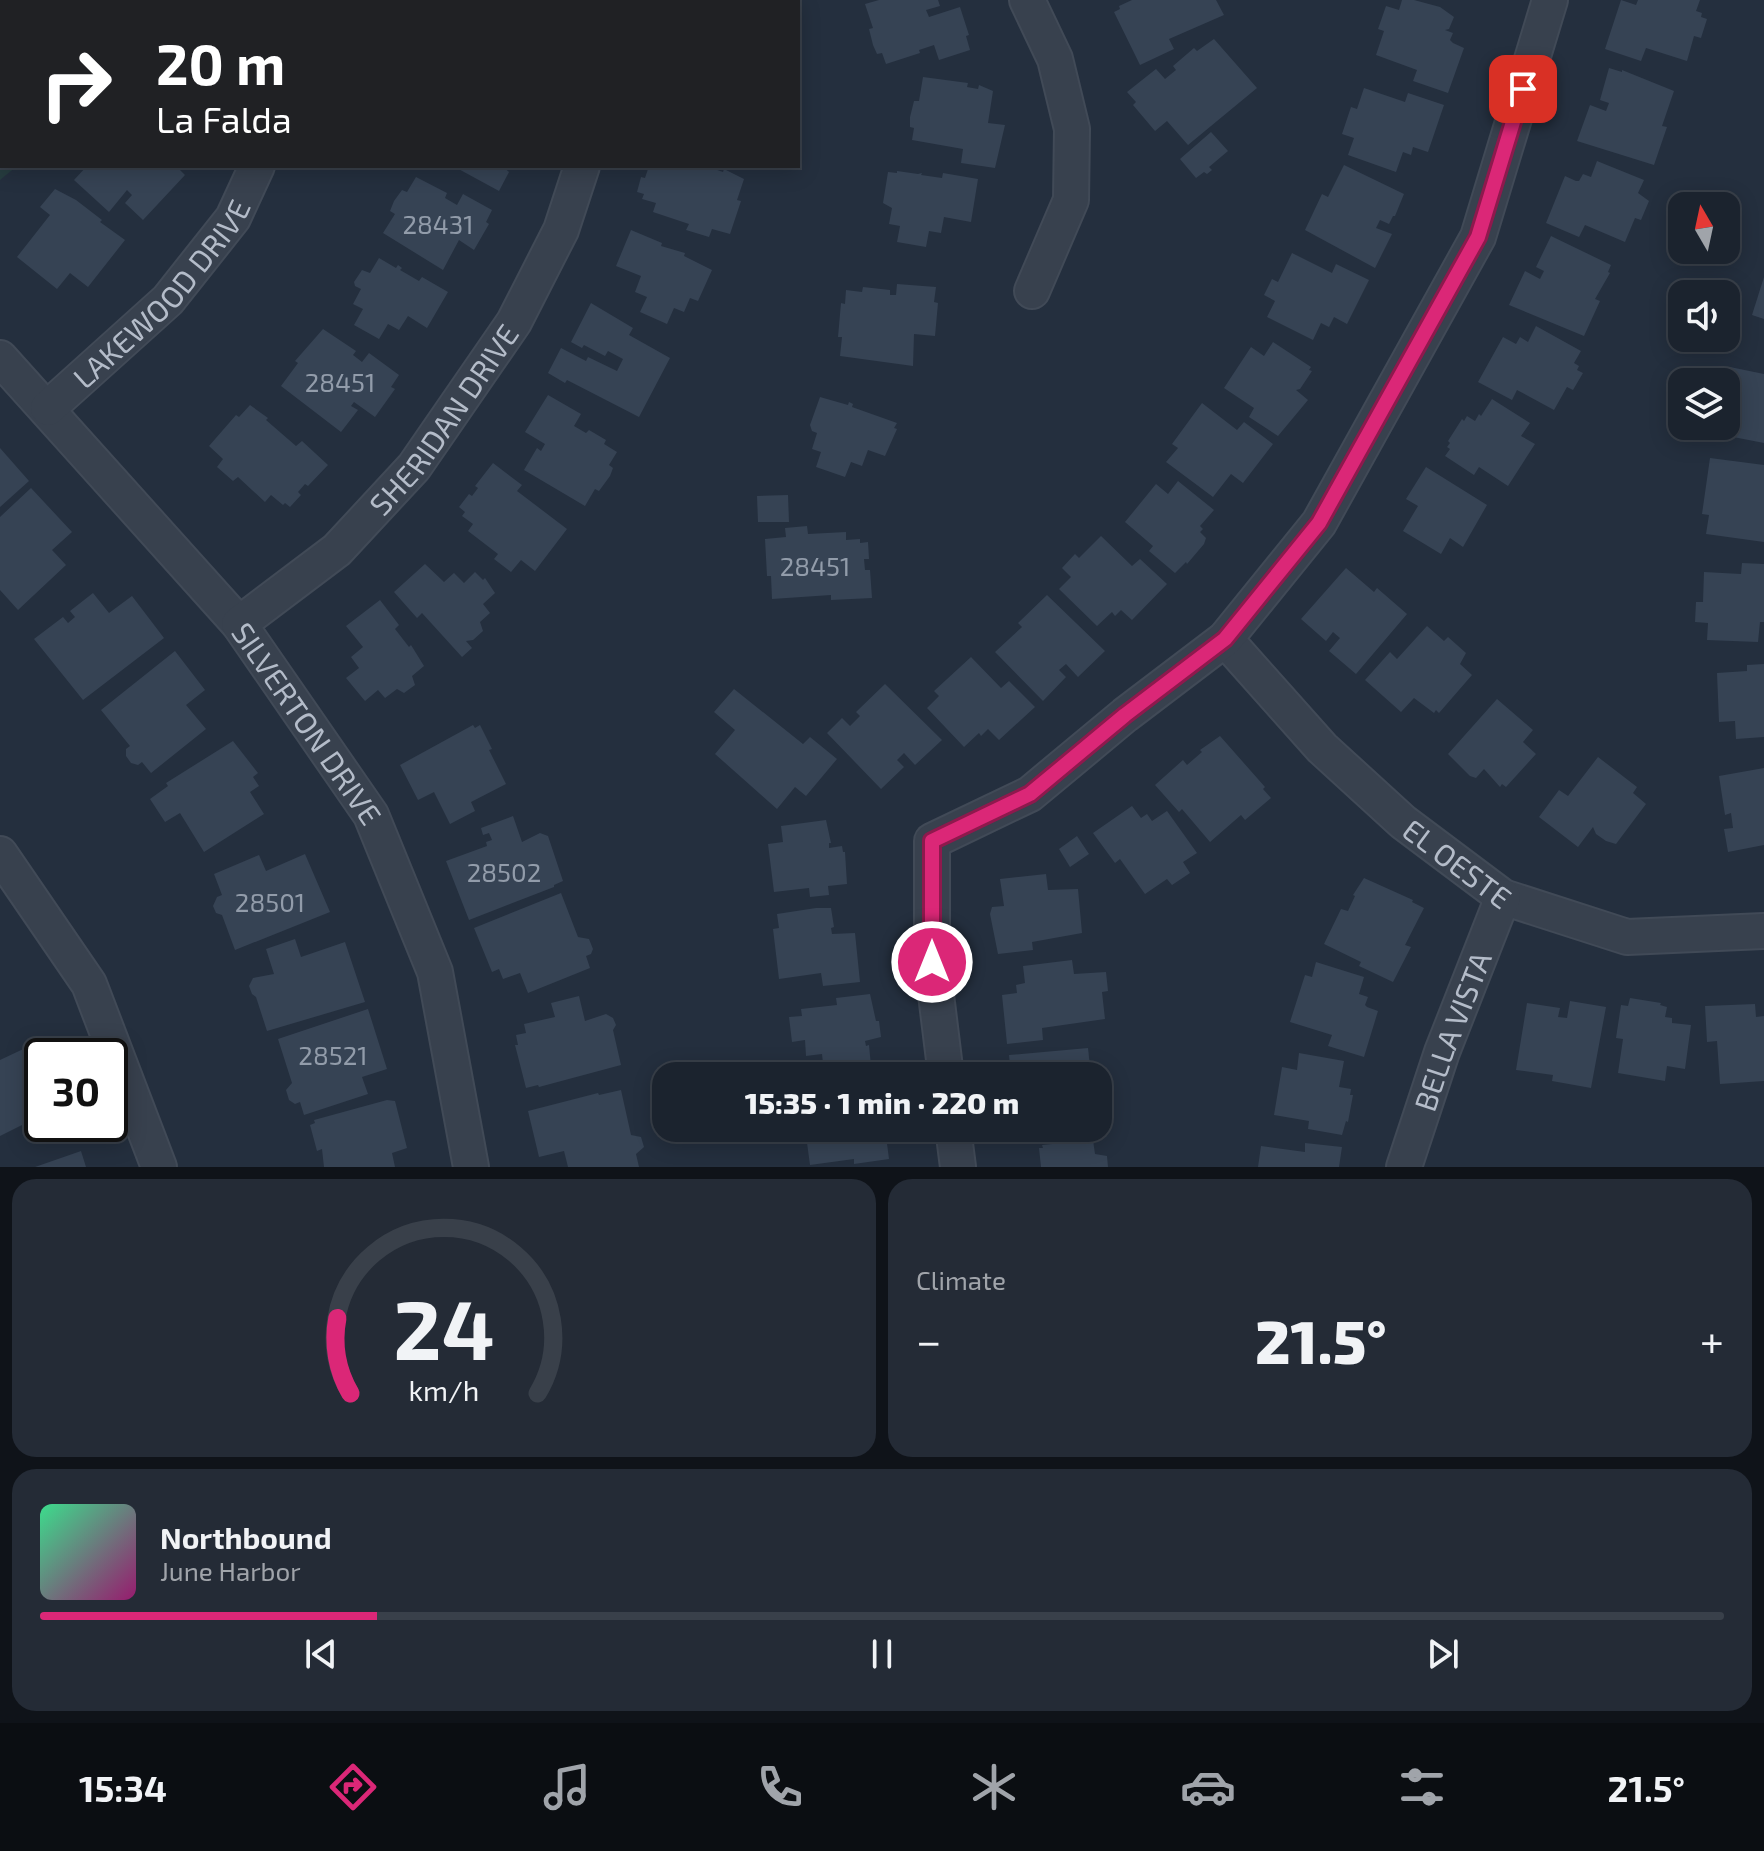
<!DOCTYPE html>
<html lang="en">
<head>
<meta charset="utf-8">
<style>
  body { margin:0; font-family:"Exo 2",sans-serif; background:#242b36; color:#f1f3f6; height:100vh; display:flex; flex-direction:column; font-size:30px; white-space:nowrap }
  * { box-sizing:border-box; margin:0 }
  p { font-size:26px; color:#a0a4aa }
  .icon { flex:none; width:44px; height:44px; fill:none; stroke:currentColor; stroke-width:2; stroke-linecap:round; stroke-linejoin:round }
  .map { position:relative; height:1167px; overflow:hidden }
  .details { display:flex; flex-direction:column; gap:12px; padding:12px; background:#0f1319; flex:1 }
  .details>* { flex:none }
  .guide { position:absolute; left:0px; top:0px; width:800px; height:168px; box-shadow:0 4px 20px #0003,0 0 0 2px #39404a; background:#202124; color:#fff; overflow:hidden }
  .needle { width:52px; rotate:351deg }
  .buttons { position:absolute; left:1668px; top:192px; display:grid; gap:16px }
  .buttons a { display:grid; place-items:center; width:72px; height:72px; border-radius:16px; background:#1b232e; box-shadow:0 4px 20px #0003,0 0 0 2px #39404a; font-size:40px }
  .speed { position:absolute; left:24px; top:1038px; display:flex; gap:16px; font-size:40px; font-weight:700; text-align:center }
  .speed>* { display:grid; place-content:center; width:104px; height:104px; border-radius:50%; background:#1b232e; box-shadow:0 4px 20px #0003,0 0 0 2px #39404a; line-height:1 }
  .speed .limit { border:4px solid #111; border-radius:12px; background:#fff; color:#111 }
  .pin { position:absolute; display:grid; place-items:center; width:68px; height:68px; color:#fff; margin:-34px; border-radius:16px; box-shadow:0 4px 12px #0006 }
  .me { position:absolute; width:88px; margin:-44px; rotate:0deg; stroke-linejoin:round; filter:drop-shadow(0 0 6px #0008) }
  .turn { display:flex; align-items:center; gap:28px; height:168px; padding:0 24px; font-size:36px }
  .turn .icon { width:104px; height:104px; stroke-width:2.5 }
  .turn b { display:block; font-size:56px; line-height:68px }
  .big { font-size:60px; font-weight:800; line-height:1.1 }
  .details .card { flex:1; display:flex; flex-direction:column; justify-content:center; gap:12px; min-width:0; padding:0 28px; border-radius:24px; background:#242b36 }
  .details .dial { align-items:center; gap:0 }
  .dial svg { height:208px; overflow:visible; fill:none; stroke:#39404a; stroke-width:7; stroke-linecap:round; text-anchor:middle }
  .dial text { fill:#f1f3f6; stroke:none }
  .song { display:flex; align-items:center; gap:24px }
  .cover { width:96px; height:96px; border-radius:12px; background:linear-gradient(135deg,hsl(150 70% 55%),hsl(320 70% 35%)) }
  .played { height:8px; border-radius:4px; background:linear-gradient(90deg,#db2777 20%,#39404a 20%) }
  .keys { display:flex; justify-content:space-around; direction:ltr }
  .heat { display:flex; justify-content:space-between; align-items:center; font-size:44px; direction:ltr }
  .details .tiles { flex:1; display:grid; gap:12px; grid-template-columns:1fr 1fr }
  .card:last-child { grid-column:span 2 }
  .trip { position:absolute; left:652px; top:1062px; width:460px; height:80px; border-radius:24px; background:#1b232e; box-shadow:0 4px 20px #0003,0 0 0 2px #39404a; font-weight:800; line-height:80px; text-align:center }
  .menu { display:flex; height:128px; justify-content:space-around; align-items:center; background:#0b0e12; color:#a0a4aa }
  .menu .icon { width:56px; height:56px }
  .menu .current { color:#db2777 }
  .menu b { font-size:36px; color:#f1f3f6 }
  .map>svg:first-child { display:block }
  .green { fill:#263c3f }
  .building { fill:#364354 }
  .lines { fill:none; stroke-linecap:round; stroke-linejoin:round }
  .minor-casing { stroke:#414a57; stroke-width:38 }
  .path { stroke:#3f5557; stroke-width:5; stroke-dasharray:6 6; stroke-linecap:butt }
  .minor { stroke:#38414e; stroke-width:34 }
  .route-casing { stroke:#8e194d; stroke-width:20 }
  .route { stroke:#db2777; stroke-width:14 }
  .labels { text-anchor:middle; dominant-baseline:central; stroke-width:8; stroke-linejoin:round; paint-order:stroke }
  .number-label { font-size:26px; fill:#929caa }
  .street-label { font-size:30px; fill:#b4bcc9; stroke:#1d2633 }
</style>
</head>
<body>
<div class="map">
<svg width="1764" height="1167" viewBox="0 0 1764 1167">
  <rect width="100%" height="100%" fill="#242f3e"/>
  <polygon class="green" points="0,0 103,0 2,2 2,166 17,166 0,180"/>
  <g class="building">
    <polygon points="879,0 938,0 940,6 926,10 929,17 960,7 969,35 966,36 970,50 939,60 934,45 919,50 920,53 886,64 882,53 877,54 873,45 869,29 873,28 865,4"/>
    <polygon points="1132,0 1216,0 1224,15 1169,39 1174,49 1140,65 1114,12 1120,9 1119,6"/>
    <polygon points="1402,0 1414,0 1440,7 1454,17 1449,29 1445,30 1453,33 1450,40 1453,43 1464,48 1448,93 1413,81 1417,70 1376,55 1384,31 1378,29 1386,6 1399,10"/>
    <polygon points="1621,0 1636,5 1638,0 1700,0 1696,11 1702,13 1701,17 1707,19 1701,38 1694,36 1687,61 1646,48 1641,61 1605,49"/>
    <polygon points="1214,39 1257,88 1188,145 1167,121 1155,131 1133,105 1136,102 1127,92 1156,69 1165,79 1176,70 1173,66 1194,48 1197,51"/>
    <polygon points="1609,68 1622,72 1622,70 1674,91 1662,126 1667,127 1654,165 1577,141 1590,105 1606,111 1609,103 1600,100"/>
    <polygon points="923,77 968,83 967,87 978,89 979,85 993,91 988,123 1005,125 995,168 961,163 963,149 912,140 914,128 910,127 910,117 914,101 919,101"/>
    <polygon points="1364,88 1405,102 1408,93 1444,105 1428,152 1413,147 1411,155 1403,152 1396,172 1348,155 1354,138 1342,134 1351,107 1357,109"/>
    <polygon points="1211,132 1228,151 1209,167 1212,170 1207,174 1204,172 1196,178 1180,159"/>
    <polygon points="1597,161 1644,180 1638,193 1649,201 1641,220 1635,218 1625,242 1585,225 1579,237 1546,223 1565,176 1576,181 1579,181 1583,174 1591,177"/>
    <polygon points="1344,165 1404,194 1395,216 1393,216 1389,224 1380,220 1376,228 1392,234 1375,268 1305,230 1322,194 1328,197"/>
    <polygon points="87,166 176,166 185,175 143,220 125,203 132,195 127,190 109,212 74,180"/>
    <polygon points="453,166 502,166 509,172 499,191"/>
    <polygon points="649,166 706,166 723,172 724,169 744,179 737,200 741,201 730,234 712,229 709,237 686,230 689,224 653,212 656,203 642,199 644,194 637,192 641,177 645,178"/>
    <polygon points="897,171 918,174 922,173 921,175 942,178 943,173 978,179 971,222 944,217 941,233 929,231 926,247 897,242 900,226 889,224 892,208 883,203 888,172 897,173"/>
    <polygon points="416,177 447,193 445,198 457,205 463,194 492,210 486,222 489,224 474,250 459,240 443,270 383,233 395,214 390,211 394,201 402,190 407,192"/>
    <polygon points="55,189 76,200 102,220 100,222 125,240 88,287 70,273 57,289 17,257 50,215 40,207"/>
    <polygon points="631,230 662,243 661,246 685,253 684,256 712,270 698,301 690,298 684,312 674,308 667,324 640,312 647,297 635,292 641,276 616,266"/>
    <polygon points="1551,236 1611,265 1608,272 1610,273 1595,299 1600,301 1584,336 1509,305 1525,271 1540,279 1544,271 1536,267"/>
    <polygon points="1292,253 1332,273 1336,264 1369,280 1347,324 1334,317 1329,327 1321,323 1313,340 1267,317 1275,301 1264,295 1272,279 1278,282"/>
    <polygon points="379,258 396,268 398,265 402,268 400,270 419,281 422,277 448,292 427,328 408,316 399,330 388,324 379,339 354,325 363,309 353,304 361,289 355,286 354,282 362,270 370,273"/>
    <polygon points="1764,277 1764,319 1752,315"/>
    <polygon points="897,284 936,287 934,302 938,303 935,336 914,334 913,366 840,356 842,337 838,337 841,303 845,304 846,290 862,292 863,287 890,290 890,295 896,295"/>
    <polygon points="591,303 633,328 629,335 670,358 639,417 567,380 565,383 548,373 561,348 586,361 588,357 617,371 623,359 608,351 605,356 584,345 582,348 571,342"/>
    <polygon points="1536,326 1581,351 1574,363 1579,366 1577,370 1583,373 1573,390 1567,387 1554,410 1517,390 1512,400 1478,382 1503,337 1516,344 1520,337 1528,342"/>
    <polygon points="323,329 356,351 353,355 362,362 369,353 399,375 391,387 395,389 375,417 354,402 351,406 358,410 341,432 281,386 298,363 295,361"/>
    <polygon points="1273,342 1311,367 1309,370 1312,371 1300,389 1296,390 1308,400 1278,436 1249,417 1254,408 1224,388 1251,347 1264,356"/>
    <polygon points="1730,367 1764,374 1764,443 1723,435 1726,426 1726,382 1721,382 1722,375 1728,376"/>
    <polygon points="548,395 581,414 574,426 586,433 589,430 606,440 604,444 617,452 609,465 613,468 610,476 599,491 595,489 585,506 524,470 537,448 541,451 545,444 525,432"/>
    <polygon points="820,397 848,405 849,402 853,404 852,407 897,423 894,428 897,429 885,456 868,450 862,466 851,462 845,477 816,467 821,452 812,449 817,433 812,431 810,425"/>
    <polygon points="1492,399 1530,423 1521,436 1535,444 1508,486 1479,467 1474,475 1445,456 1450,449 1447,447 1450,443 1448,441 1462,419 1464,421 1467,416 1475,421 1479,414 1481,416"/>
    <polygon points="1202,403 1237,430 1244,422 1273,444 1243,483 1231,474 1213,497 1166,462 1178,448 1172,444"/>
    <polygon points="250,405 268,418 266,420 296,446 302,441 328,465 308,486 305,484 298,492 301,495 290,507 285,503 283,505 271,495 265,502 238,477 233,481 217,467 223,459 209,446 236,415 239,417"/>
    <polygon points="0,448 29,481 0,507"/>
    <polygon points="1710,458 1764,465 1764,542 1706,534 1709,515 1702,514"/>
    <polygon points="493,463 522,485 517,491 567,529 535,571 521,560 511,572 494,559 498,554 468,531 473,524 462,516 465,512 459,507 469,494 472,496 478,488 475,486"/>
    <polygon points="1426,467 1487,505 1463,547 1450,538 1441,554 1403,531 1418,506 1406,499"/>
    <polygon points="1178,481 1214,510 1200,526 1203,529 1200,532 1206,538 1204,544 1187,564 1186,562 1175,573 1149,551 1153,546 1125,522 1156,484 1168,494"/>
    <polygon points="31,488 72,532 52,550 66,565 18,610 0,590 0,517"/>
    <polygon points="788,495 789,522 758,522 757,496"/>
    <polygon points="807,526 808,534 846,532 846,540 860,539 860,543 868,542 869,559 864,559 865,570 870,570 872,598 831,600 831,595 772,599 771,576 767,576 765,539 786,537 785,528"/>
    <polygon points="1101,536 1132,566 1140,559 1167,584 1132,620 1121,610 1115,616 1112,612 1097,626 1059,589 1071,577 1062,568 1075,554 1079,558"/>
    <polygon points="1742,563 1764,564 1764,622 1760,622 1758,642 1707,640 1708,623 1695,622 1696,602 1703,602 1704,572 1741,574"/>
    <polygon points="425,564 444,582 454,573 464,583 475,572 483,580 485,578 495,593 483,604 490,613 480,622 483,631 473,640 466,641 472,648 462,657 422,613 417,618 394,592"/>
    <polygon points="1346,568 1374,592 1377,588 1407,614 1356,674 1329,651 1340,638 1333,632 1326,641 1301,619"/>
    <polygon points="93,593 109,613 132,596 164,638 83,700 34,639 63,617 68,623 75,617 70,611"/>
    <polygon points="1047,595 1105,651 1078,677 1066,664 1059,670 1066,677 1043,701 995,652 1022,627 1018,623"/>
    <polygon points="380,600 399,625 395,629 409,647 411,645 424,666 412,676 415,685 404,693 397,689 385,698 378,690 365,701 346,678 359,668 351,657 363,647 346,626"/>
    <polygon points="1427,626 1444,641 1448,637 1466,653 1460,664 1472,675 1439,713 1436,710 1434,713 1414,698 1401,712 1365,680 1390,652 1397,659"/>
    <polygon points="175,651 205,690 186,705 206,729 151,773 142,762 138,765 131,763 126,756 126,749 130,746 101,710"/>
    <polygon points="971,657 1001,688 1009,681 1035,707 999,740 988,729 981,736 979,733 964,747 927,708 939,696 934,691"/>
    <polygon points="1764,664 1764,737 1736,739 1735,721 1719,722 1717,673 1747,671 1747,665"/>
    <polygon points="885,684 942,740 915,765 904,753 897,760 904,767 881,789 827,733 842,718 850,726 860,716 856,712"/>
    <polygon points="734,689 803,744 810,737 837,759 806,796 795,787 777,809 715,754 735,730 714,712"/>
    <polygon points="1497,699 1533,730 1523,742 1536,754 1506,787 1502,784 1500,787 1484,769 1476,778 1470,776 1448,754"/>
    <polygon points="473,725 475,728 480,725 492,749 489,750 506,784 471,802 475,811 450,824 434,792 418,800 400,765"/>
    <polygon points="1220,736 1265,787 1263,789 1271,798 1245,820 1241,815 1210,842 1182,809 1179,812 1155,785 1183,760 1187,765 1202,752 1200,750"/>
    <polygon points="233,741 258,773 253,777 259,786 250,792 264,814 204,852 180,813 165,822 150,799 168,786 166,783"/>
    <polygon points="1598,757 1637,787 1633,793 1646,804 1616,844 1606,841 1596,834 1593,827 1578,847 1539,817 1559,790 1568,796"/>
    <polygon points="1764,768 1764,845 1728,852 1724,829 1733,828 1731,813 1725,815 1719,776"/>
    <polygon points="1132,806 1141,818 1147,814 1152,821 1167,811 1197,853 1183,862 1190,873 1172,885 1167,879 1145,894 1120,859 1115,863 1093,833"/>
    <polygon points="513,816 522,842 540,833 548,836 563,881 554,885 554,887 469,920 446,861 487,846 486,842 492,840 489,833 483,835 481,828"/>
    <polygon points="826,820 831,843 829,843 829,848 842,846 843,852 845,852 847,884 828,886 829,895 810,897 809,888 774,892 768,844 783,842 781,826"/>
    <polygon points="1077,836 1089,854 1070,867 1059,849"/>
    <polygon points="305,854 330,912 235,950 222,915 216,913 213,906 217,897 222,895 214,874 259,855 266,871"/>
    <polygon points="1046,874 1048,890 1078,889 1082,933 1032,942 1033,950 998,954 990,914 992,907 1004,906 1000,879"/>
    <polygon points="1364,878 1413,900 1412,902 1424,908 1405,945 1411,947 1393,982 1359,966 1361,962 1324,944 1341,909 1348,911 1355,896 1353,895"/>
    <polygon points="561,893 578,937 589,939 593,949 591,954 586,956 590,968 528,993 520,973 503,979 499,969 492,972 474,928"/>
    <polygon points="816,908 831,908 834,927 831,928 832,934 855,933 860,982 823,986 821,973 779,979 773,929 779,928 777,914"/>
    <polygon points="295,939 301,957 345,942 365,1002 267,1031 256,997 252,994 249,986 253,978 274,974 266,949"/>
    <polygon points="1072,960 1074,974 1106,972 1108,991 1102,992 1105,1019 1042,1028 1043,1040 1007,1044 1002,995 1017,993 1016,985 1025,983 1023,966"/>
    <polygon points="1316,962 1364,977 1359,994 1368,997 1365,1005 1367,1007 1378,1011 1364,1057 1328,1046 1332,1035 1290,1022 1305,975 1312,977"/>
    <polygon points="870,994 876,1021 879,1021 881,1037 865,1041 866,1046 869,1045 871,1066 868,1068 824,1072 822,1054 806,1056 805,1040 792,1042 789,1017 802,1016 801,1009 837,1005 836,998"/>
    <polygon points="579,996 585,1021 606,1014 613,1018 616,1025 613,1030 621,1065 539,1087 538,1085 526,1088 515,1045 518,1045 516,1035 526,1033 524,1024 555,1017 551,1003"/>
    <polygon points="1630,998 1661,1003 1660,1005 1667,1007 1665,1017 1672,1018 1672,1023 1691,1025 1685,1069 1667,1066 1665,1081 1618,1073 1623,1039 1616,1038 1621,1005 1628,1006"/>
    <polygon points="1570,1001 1606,1007 1591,1088 1552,1081 1553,1075 1516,1070 1527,1003 1560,1008 1558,1017 1567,1018"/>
    <polygon points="1755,1004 1756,1017 1764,1016 1764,1081 1720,1084 1717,1041 1707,1042 1705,1006"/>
    <polygon points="368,1009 387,1069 362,1077 368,1094 304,1115 300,1102 295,1104 289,1100 286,1090 292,1083 278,1039"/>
    <polygon points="36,1043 42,1056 42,1126 31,1131 26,1123 0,1136 0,1060"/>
    <polygon points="1088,1048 1091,1076 1011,1076 1009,1055"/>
    <polygon points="1299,1053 1344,1061 1339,1087 1351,1089 1350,1095 1353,1095 1348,1122 1346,1121 1342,1135 1308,1129 1309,1121 1274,1115 1282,1067 1297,1070"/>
    <polygon points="621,1090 631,1135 641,1137 644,1147 636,1154 639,1167 568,1167 564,1151 539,1157 528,1111 598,1093 599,1095"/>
    <polygon points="387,1100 395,1101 407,1148 392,1153 395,1167 324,1167 322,1149 317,1151 310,1125 315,1123 314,1120"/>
    <polygon points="805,1128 885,1128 889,1159 854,1164 854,1159 810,1165"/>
    <polygon points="1093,1140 1095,1154 1107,1156 1108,1167 1041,1167 1039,1148 1043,1148 1042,1145"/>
    <polygon points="1305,1143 1342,1147 1339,1167 1258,1167 1261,1146 1305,1152"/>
    <polygon points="81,1151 86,1167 35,1167"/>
  </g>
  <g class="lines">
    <defs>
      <g id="minor">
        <polyline points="1027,0 1055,59 1072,129 1071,200 1032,291"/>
        <polyline points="294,2 295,0"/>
        <path id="s1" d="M0,358L239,624L371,815L435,972L471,1167"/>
        <path id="s2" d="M48,408L168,300L233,218L257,166"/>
        <path id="s3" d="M239,624L337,550L414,467L514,322L561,230L582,166"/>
        <path id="s4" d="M1225,639L1322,748L1403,822L1503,897L1627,937L1764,931"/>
        <polyline points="0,854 89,984 159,1167"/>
        <polyline points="946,1076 932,962 932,841 1030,794 1125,715 1225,639 1319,523 1478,237 1550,0"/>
        <polyline points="953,1128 958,1167"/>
        <path id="s5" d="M1404,1167L1442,1052L1503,897"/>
      </g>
    </defs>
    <use href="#minor" class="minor-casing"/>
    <g class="path">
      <polyline points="7,2 8,0"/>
      <polyline points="0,44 2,39"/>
    </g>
    <use href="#minor" class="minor"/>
  </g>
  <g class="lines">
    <defs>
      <polyline id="route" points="932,962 932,841 1030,794 1125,715 1225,639 1319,523 1478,237 1523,89"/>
    </defs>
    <use href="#route" class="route-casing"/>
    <use href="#route" class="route"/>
  </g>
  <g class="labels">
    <g class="number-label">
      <text x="438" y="223">28431</text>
      <text x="340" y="381">28451</text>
      <text x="815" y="565">28451</text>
      <text x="504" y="871">28502</text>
      <text x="270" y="901">28501</text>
      <text x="333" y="1054">28521</text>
    </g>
    <g class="street-label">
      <text stroke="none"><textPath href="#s2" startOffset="162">LAKEWOOD DRIVE</textPath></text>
      <text stroke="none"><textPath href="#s3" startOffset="292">SHERIDAN DRIVE</textPath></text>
      <text stroke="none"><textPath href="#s1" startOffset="478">SILVERTON DRIVE</textPath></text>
      <text stroke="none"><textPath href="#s4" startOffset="324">EL OESTE</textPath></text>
      <text stroke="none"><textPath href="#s5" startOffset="144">BELLA VISTA</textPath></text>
    </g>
  </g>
</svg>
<div class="buttons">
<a><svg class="needle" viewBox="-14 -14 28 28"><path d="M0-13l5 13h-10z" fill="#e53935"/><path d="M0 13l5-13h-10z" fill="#a0a4aa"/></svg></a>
<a><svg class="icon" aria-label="sound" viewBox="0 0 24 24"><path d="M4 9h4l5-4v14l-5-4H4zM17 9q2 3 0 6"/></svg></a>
<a><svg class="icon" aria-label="layers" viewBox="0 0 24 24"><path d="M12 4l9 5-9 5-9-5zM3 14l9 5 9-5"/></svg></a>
</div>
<div class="speed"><div class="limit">30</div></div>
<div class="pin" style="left:1523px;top:89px;background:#d93025"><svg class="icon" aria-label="arrive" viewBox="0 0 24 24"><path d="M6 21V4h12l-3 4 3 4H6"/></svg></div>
<svg class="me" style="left:932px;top:962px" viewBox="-20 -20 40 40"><circle r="17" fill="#db2777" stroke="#fff" stroke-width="3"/><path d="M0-11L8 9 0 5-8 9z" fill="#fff"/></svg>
<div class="trip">15:35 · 1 min · 220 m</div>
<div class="guide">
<div class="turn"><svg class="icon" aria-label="right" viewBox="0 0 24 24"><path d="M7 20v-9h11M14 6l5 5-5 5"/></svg><div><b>20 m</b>La Falda</div></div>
</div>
</div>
<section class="details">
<div class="tiles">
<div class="card dial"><svg viewBox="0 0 100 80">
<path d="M14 69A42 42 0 1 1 86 69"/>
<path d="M14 69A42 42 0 0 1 9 40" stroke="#db2777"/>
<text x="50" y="56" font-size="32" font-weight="700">24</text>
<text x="50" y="72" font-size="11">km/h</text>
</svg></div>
<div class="card"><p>Climate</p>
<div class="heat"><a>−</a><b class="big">21.5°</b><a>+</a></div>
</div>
<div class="card">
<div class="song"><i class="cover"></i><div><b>Northbound</b><p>June Harbor</p></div></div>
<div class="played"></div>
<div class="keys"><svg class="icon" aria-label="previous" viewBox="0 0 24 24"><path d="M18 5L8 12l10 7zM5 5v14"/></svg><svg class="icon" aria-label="pause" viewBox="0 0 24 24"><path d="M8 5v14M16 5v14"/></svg><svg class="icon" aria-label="next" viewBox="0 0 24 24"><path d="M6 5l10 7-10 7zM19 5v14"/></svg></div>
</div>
</div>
</section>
<nav class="menu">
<b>15:34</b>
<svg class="icon current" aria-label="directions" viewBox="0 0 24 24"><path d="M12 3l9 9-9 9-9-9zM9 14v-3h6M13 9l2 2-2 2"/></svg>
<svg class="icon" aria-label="music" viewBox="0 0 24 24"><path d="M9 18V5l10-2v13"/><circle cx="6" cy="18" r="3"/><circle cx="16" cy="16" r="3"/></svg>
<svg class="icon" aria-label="phone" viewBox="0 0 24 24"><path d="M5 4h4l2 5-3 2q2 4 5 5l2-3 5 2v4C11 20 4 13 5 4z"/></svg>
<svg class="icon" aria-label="climate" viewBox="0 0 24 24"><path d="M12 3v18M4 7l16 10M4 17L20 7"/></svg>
<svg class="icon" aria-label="car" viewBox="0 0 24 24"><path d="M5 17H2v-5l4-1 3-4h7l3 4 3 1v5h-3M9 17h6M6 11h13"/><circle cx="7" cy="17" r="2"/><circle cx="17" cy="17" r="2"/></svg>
<svg class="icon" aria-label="filters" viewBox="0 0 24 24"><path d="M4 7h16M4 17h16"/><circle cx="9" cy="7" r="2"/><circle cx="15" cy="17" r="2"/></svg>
<b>21.5°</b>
</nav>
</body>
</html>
